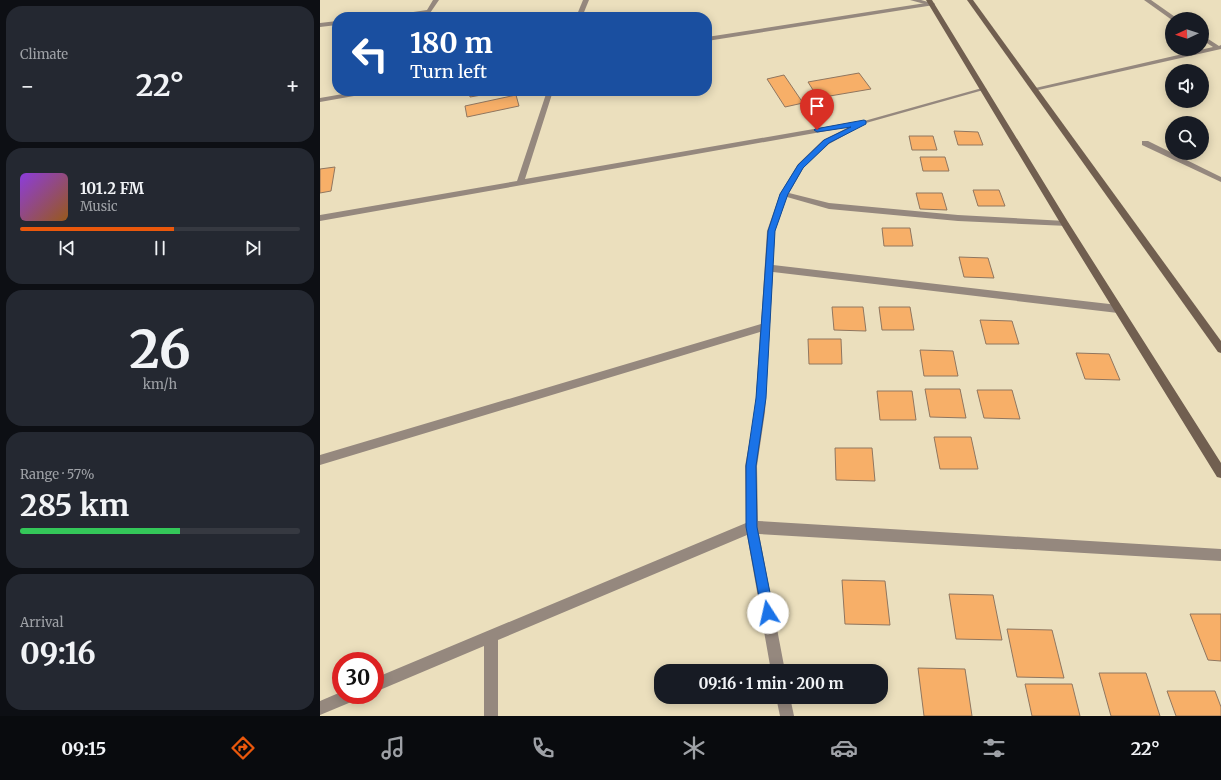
<!DOCTYPE html>
<html lang="en">
<head>
<meta charset="utf-8">
<style>
  body { margin:0; font-family:Merriweather,serif; background:#242831; color:#f1f3f6; height:100vh; display:flex; flex-direction:column; font-size:15px; white-space:nowrap }
  * { box-sizing:border-box; margin:0 }
  p { font-size:13px; color:#9ea1a6 }
  .icon { flex:none; width:22px; height:22px; fill:none; stroke:currentColor; stroke-width:2; stroke-linecap:round; stroke-linejoin:round }
  .map { position:relative; flex:1; overflow:hidden }
  .panel { display:flex; flex-direction:column; gap:6px; padding:6px; background:#0d0f14; width:320px }
  .panel>* { flex:none }
  .top-card { position:absolute; left:12px; top:12px; width:380px; height:84px; border-radius:16px; box-shadow:0 2px 10px #0003; background:#1a4fa0; color:#fff; overflow:hidden }
  .needle { width:26px; rotate:267deg }
  .tools { position:absolute; left:845px; top:12px; display:grid; gap:8px }
  .tools a { display:grid; place-items:center; width:44px; height:44px; border-radius:50%; background:#171b24; box-shadow:0 2px 10px #0003; font-size:20px }
  .speed { position:absolute; left:12px; top:652px; display:flex; gap:8px; font-size:20px; font-weight:700; text-align:center }
  .speed>* { display:grid; place-content:center; width:52px; height:52px; border-radius:50%; background:#171b24; box-shadow:0 2px 10px #0003; line-height:1 }
  .speed .limit { border:6px solid #d22; background:#fff; color:#111 }
  .pin { position:absolute; display:grid; place-items:center; width:34px; height:34px; color:#fff; margin:-41px -17px; border-radius:50% 50% 50% 0; rotate:-45deg; box-shadow:0 0 4px #0007 }
  .pin .icon { rotate:45deg }
  .me { position:absolute; width:44px; margin:-22px; rotate:350deg; stroke-linejoin:round; filter:drop-shadow(0 0 3px #0008) }
  .turn { display:flex; align-items:center; gap:14px; height:84px; padding:0 12px; font-size:18px }
  .turn .icon { width:52px; height:52px; stroke-width:2.5 }
  .turn b { display:block; font-size:28px; line-height:34px }
  .big { font-size:30px; font-weight:700; line-height:1.1 }
  .panel .tile { flex:1; display:flex; flex-direction:column; justify-content:center; gap:6px; min-width:0; padding:0 14px; border-radius:16px; background:#242831 }
  .panel .dial { align-items:center; gap:0 }
  .dial b { font-size:52px; line-height:1 }
  .song { display:flex; align-items:center; gap:12px }
  .cover { width:48px; height:48px; border-radius:6px; background:linear-gradient(135deg,hsl(270 70% 55%),hsl(30 70% 35%)) }
  .played { height:4px; border-radius:2px; background:linear-gradient(90deg,#ea580c 55%,#363941 55%) }
  .keys { display:flex; justify-content:space-around; direction:ltr }
  .heat { display:flex; justify-content:space-between; align-items:center; font-size:22px; direction:ltr }
  .charge { height:6px; border-radius:3px; background:linear-gradient(90deg,#34c759 57%,#363941 0) }
  .trip { position:absolute; left:334px; top:664px; width:234px; height:40px; border-radius:16px; background:#171b24; box-shadow:0 2px 10px #0003; font-weight:700; line-height:40px; text-align:center }
  .menu { display:flex; height:64px; justify-content:space-around; align-items:center; background:#090b0e; color:#9ea1a6 }
  .menu .icon { width:28px; height:28px }
  .menu .current { color:#ea580c }
  .menu b { font-size:18px; color:#f1f3f6 }
  main { display:flex; flex:1; min-height:0 }
  .map>svg:first-child { display:block }
  .building { fill:#f7af68; stroke:#90765f }
  .lines { fill:none; stroke-linecap:round; stroke-linejoin:round }
  .service { fill:#95887e; fill-rule:evenodd }
  .minor { fill:#95887e; fill-rule:evenodd }
  .secondary { fill:#715f50; fill-rule:evenodd }
  .route { fill:#1a73e8; stroke:#114b97 }
</style>
</head>
<body>
<main>
<section class="panel">
<div class="tile"><p>Climate</p>
<div class="heat"><a>−</a><b class="big">22°</b><a>+</a></div>
</div>
<div class="tile">
<div class="song"><i class="cover"></i><div><b>101.2 FM</b><p>Music</p></div></div>
<div class="played"></div>
<div class="keys"><svg class="icon" aria-label="previous" viewBox="0 0 24 24"><path d="M18 5L8 12l10 7zM5 5v14"/></svg><svg class="icon" aria-label="pause" viewBox="0 0 24 24"><path d="M8 5v14M16 5v14"/></svg><svg class="icon" aria-label="next" viewBox="0 0 24 24"><path d="M6 5l10 7-10 7zM19 5v14"/></svg></div>
</div>
<div class="tile dial"><b>26</b><p>km/h</p></div>
<div class="tile"><p>Range · 57%</p><b class="big">285 km</b><div class="charge"></div></div>
<div class="tile"><p>Arrival</p><b class="big">09:16</b></div>
</section>
<div class="map">
<svg width="901" height="716" viewBox="0 0 901 716">
  <rect width="100%" height="100%" fill="#ebdfbd"/>
  <g class="building">
    <polygon points="539,73 551,89 498,98 488,82"/>
    <polygon points="464,75 483,103 465,107 447,79"/>
    <polygon points="149,91 185,91 150,97"/>
    <polygon points="196,95 199,106 147,117 145,106"/>
    <polygon points="634,131 658,132 663,145 638,145"/>
    <polygon points="589,136 613,136 617,150 592,150"/>
    <polygon points="600,157 625,157 629,171 603,171"/>
    <polygon points="15,167 11,191 0,193 0,169"/>
    <polygon points="653,190 679,190 685,206 658,206"/>
    <polygon points="596,193 622,193 627,210 600,209"/>
    <polygon points="562,228 590,228 593,246 564,246"/>
    <polygon points="639,257 668,258 674,278 644,277"/>
    <polygon points="512,307 543,307 546,331 514,330"/>
    <polygon points="559,307 590,307 594,330 562,330"/>
    <polygon points="660,320 692,321 699,344 666,344"/>
    <polygon points="488,339 521,339 522,364 489,364"/>
    <polygon points="600,350 633,351 638,376 604,376"/>
    <polygon points="756,353 789,354 800,380 765,379"/>
    <polygon points="605,389 640,389 646,418 610,417"/>
    <polygon points="657,390 692,390 700,419 664,418"/>
    <polygon points="557,391 592,391 596,420 560,420"/>
    <polygon points="614,437 651,437 658,469 620,469"/>
    <polygon points="515,448 552,448 555,481 516,480"/>
    <polygon points="522,580 565,581 570,625 525,624"/>
    <polygon points="629,594 673,595 682,640 636,639"/>
    <polygon points="870,614 901,614 901,661 888,660"/>
    <polygon points="687,629 732,630 744,678 697,677"/>
    <polygon points="598,668 645,669 652,716 604,716"/>
    <polygon points="779,673 826,673 840,716 791,716"/>
    <polygon points="705,684 752,684 760,716 712,716"/>
    <polygon points="847,691 895,691 901,707 901,716 856,716"/>
  </g>
  <g class="lines">
    <polygon class="service" points="590,0 601,0 615,4 612,6"/>
    <g class="minor">
      <polygon points="113,0 119,0 108,16 104,16 104,13 75,17 59,17 107,10"/>
      <polygon points="263,0 269,0 262,17 256,17"/>
      <polygon points="824,0 831,0 858,19 852,20"/>
      <polygon points="612,2 615,4 614,5 387,41 387,37"/>
      <polygon points="17,21 17,25 0,27 0,23"/>
      <polygon points="882,35 899,46 901,45 901,49 714,91 711,89 893,47 882,40"/>
      <polygon points="662,88 667,89 546,123 509,144 484,167 469,193 509,203 638,215 745,221 749,224 748,226 638,221 509,209 467,197 455,231 453,265 798,305 803,309 798,313 453,272 445,412 437,466 438,521 901,549 901,561 439,534 465,671 451,671 427,535 178,640 178,716 164,716 164,646 55,692 55,678 426,523 425,466 435,412 440,332 0,465 0,455 441,324 447,231 460,194 478,164 503,140 529,127 0,221 0,215 197,181 227,91 233,91 205,179 534,122 537,123"/>
      <polygon points="40,91 54,91 51,93 0,102 0,98"/>
      <polygon points="822,141 828,141 901,177 901,182 822,145"/>
      <polygon points="21,692 21,695 38,695 36,700 0,715 0,701"/>
      <polygon points="456,697 470,697 474,716 460,716"/>
    </g>
    <g class="secondary">
      <polygon points="606,0 612,0 748,222 901,463 901,478 897,477 742,226"/>
      <polygon points="647,0 653,0 901,341 901,353 898,352"/>
    </g>
  </g>
  <polygon class="route" points="544,120 546,121 546,124 509,143 483,168 468,194 455,231 446,398 436,466 437,527 454,613 452,618 448,619 444,618 442,613 426,527 426,466 436,398 448,231 460,194 478,165 504,140 531,127 497,132 494,130 495,129"/>
</svg>
<div class="tools">
<a><svg class="needle" viewBox="-14 -14 28 28"><path d="M0-13l5 13h-10z" fill="#e53935"/><path d="M0 13l5-13h-10z" fill="#9ea1a6"/></svg></a>
<a><svg class="icon" aria-label="sound" viewBox="0 0 24 24"><path d="M4 9h4l5-4v14l-5-4H4zM17 9q2 3 0 6"/></svg></a>
<a><svg class="icon" aria-label="search" viewBox="0 0 24 24"><circle cx="10" cy="10" r="6"/><path d="M15 15l6 6"/></svg></a>
</div>
<div class="speed"><div class="limit">30</div></div>
<div class="pin" style="left:497px;top:130px;background:#d93025"><svg class="icon" aria-label="arrive" viewBox="0 0 24 24"><path d="M6 21V4h12l-3 4 3 4H6"/></svg></div>
<svg class="me" style="left:448px;top:613px" viewBox="-20 -20 40 40"><circle r="19" fill="#fff"/><path d="M0-13L10 11 0 6-10 11z" fill="#1a73e8"/></svg>
<div class="trip">09:16 · 1 min · 200 m</div>
<div class="top-card">
<div class="turn"><svg class="icon" aria-label="left" viewBox="0 0 24 24"><path d="M17 20v-9H6M10 6l-5 5 5 5"/></svg><div><b>180 m</b>Turn left</div></div>
</div>
</div>
</main>
<nav class="menu">
<b>09:15</b>
<svg class="icon current" aria-label="directions" viewBox="0 0 24 24"><path d="M12 3l9 9-9 9-9-9zM9 14v-3h6M13 9l2 2-2 2"/></svg>
<svg class="icon" aria-label="music" viewBox="0 0 24 24"><path d="M9 18V5l10-2v13"/><circle cx="6" cy="18" r="3"/><circle cx="16" cy="16" r="3"/></svg>
<svg class="icon" aria-label="phone" viewBox="0 0 24 24"><path d="M5 4h4l2 5-3 2q2 4 5 5l2-3 5 2v4C11 20 4 13 5 4z"/></svg>
<svg class="icon" aria-label="climate" viewBox="0 0 24 24"><path d="M12 3v18M4 7l16 10M4 17L20 7"/></svg>
<svg class="icon" aria-label="car" viewBox="0 0 24 24"><path d="M5 17H2v-5l4-1 3-4h7l3 4 3 1v5h-3M9 17h6M6 11h13"/><circle cx="7" cy="17" r="2"/><circle cx="17" cy="17" r="2"/></svg>
<svg class="icon" aria-label="filters" viewBox="0 0 24 24"><path d="M4 7h16M4 17h16"/><circle cx="9" cy="7" r="2"/><circle cx="15" cy="17" r="2"/></svg>
<b>22°</b>
</nav>
</body>
</html>
